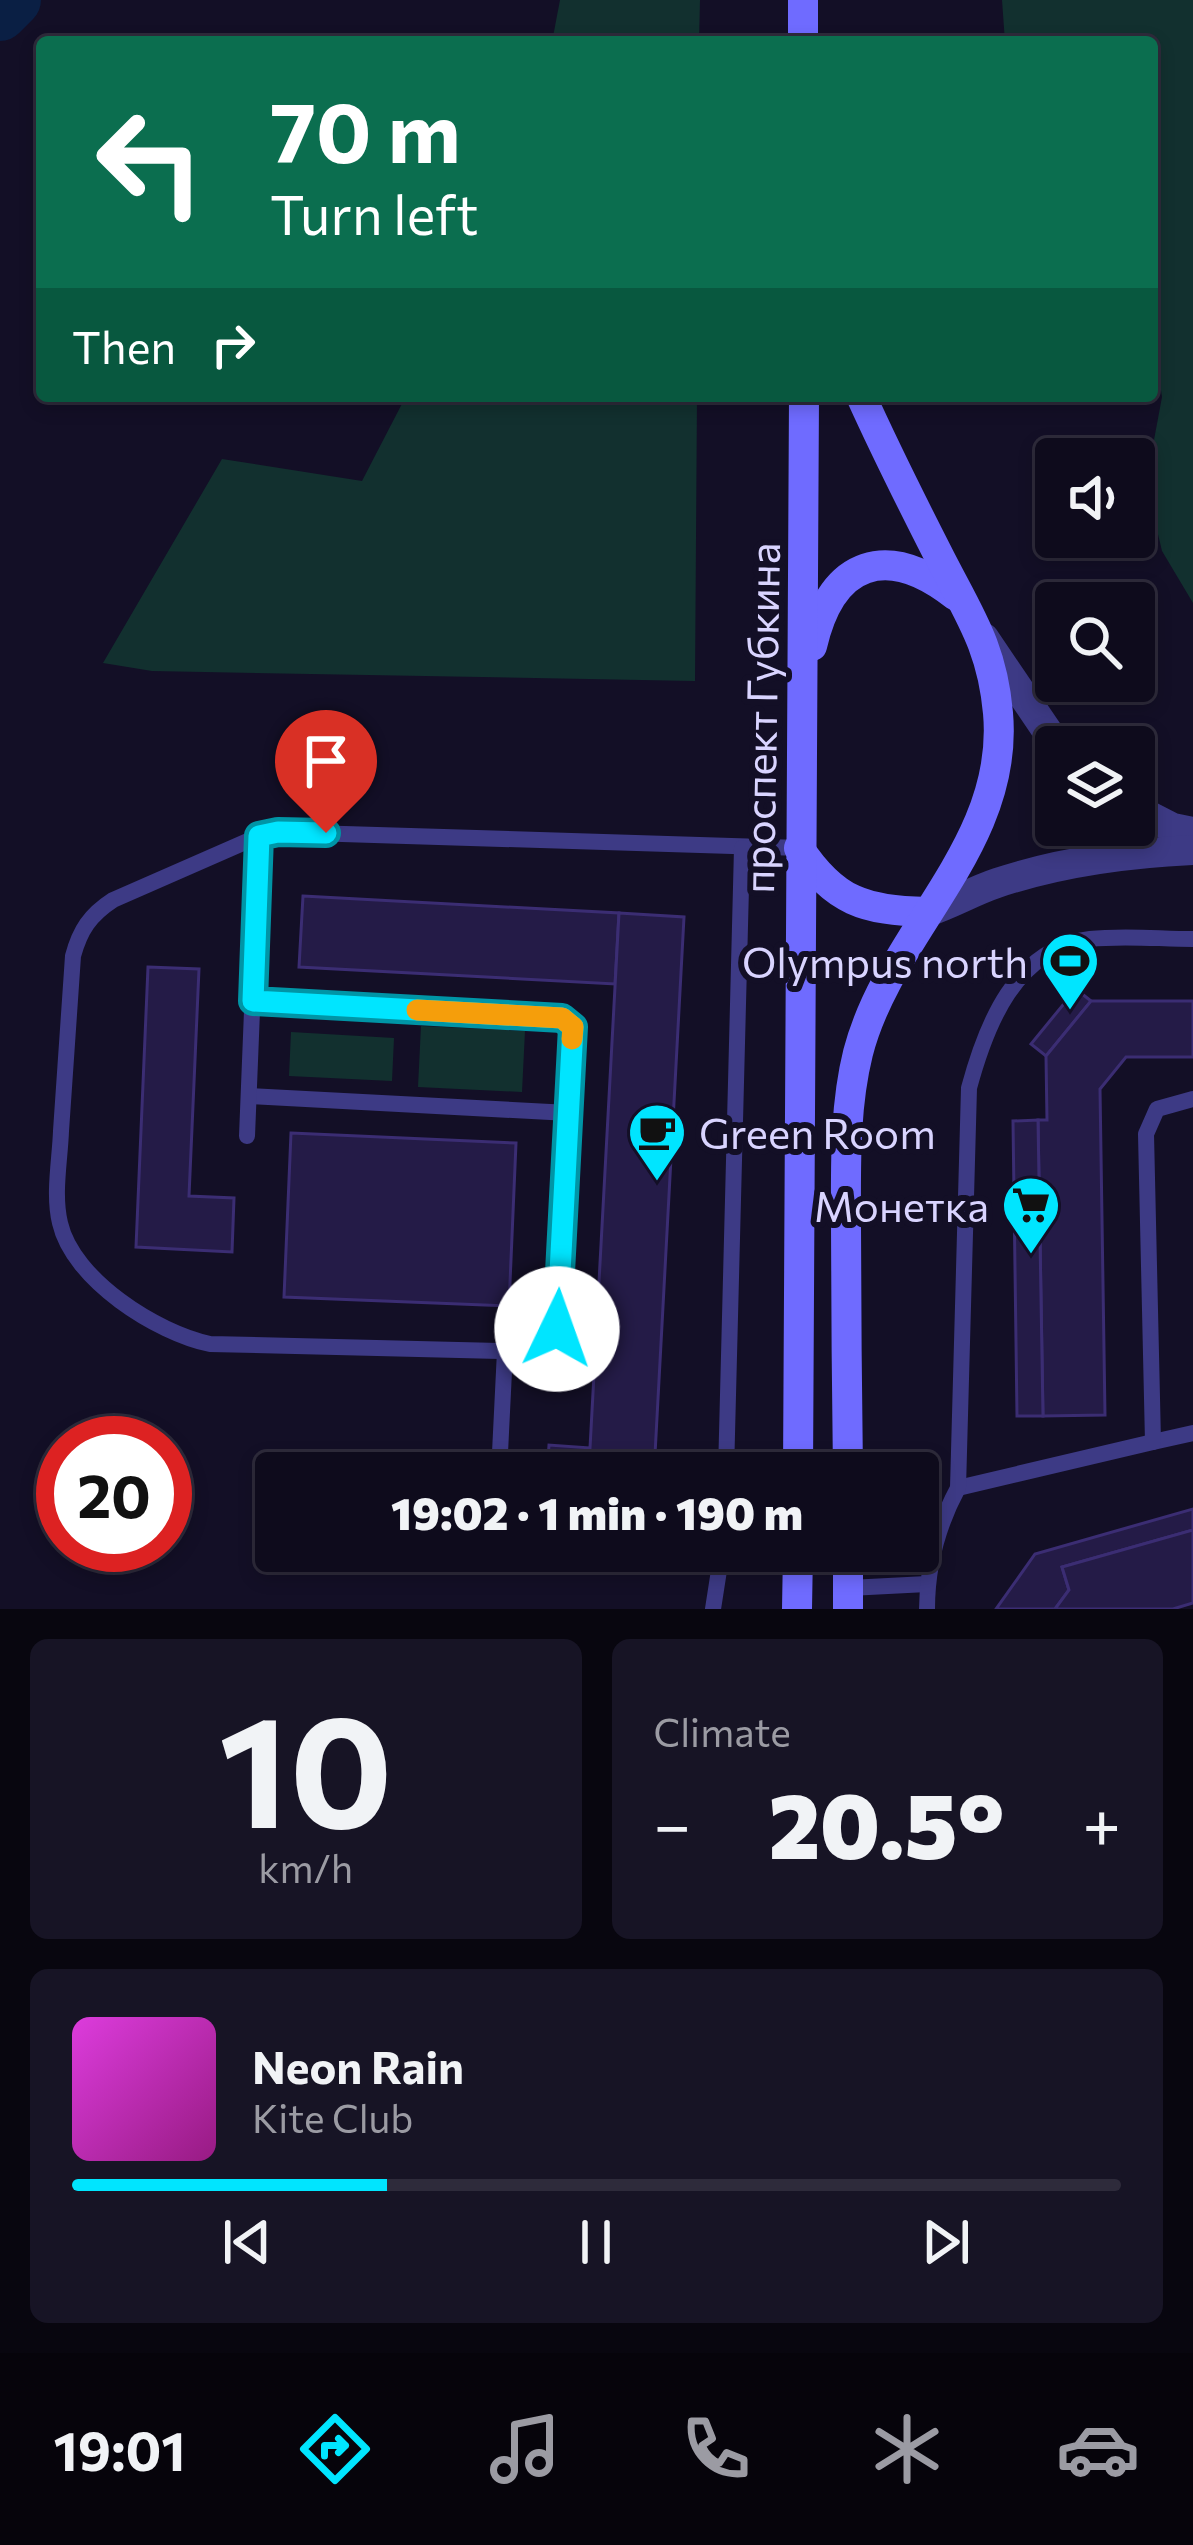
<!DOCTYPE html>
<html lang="en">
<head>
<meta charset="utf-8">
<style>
  body { margin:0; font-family:Commissioner,sans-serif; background:#171425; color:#f1f3f6; height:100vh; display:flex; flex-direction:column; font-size:45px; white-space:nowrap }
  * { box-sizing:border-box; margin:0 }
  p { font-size:39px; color:#9b9ba3 }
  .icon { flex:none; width:66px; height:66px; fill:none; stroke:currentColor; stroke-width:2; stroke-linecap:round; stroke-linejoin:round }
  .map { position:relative; height:1609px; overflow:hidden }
  .panel { display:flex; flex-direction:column; gap:30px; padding:30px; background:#08060f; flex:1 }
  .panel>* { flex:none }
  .hud { position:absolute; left:36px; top:36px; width:1122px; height:366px; border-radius:12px; box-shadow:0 6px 18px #0003,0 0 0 3px #2e2b3b; background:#0b6e4f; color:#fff; overflow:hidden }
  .buttons { position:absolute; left:1035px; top:438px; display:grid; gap:24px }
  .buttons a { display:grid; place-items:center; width:120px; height:120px; border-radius:12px; background:#0e0b1c; box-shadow:0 6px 18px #0003,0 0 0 3px #2e2b3b; font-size:60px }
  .speed { position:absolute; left:36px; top:1416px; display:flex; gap:24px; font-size:60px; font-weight:700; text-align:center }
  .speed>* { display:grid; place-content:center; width:156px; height:156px; border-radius:50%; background:#0e0b1c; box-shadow:0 6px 18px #0003,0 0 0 3px #2e2b3b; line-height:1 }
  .speed .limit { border:18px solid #d22; background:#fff; color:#111 }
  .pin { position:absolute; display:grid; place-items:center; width:102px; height:102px; color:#fff; margin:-123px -51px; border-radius:50% 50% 50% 0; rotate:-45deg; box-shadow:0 0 12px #0007 }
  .pin .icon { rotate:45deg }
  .me { position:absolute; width:132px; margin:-66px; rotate:3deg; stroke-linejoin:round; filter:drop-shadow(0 0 9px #0008) }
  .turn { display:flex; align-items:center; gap:42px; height:252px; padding:0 36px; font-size:54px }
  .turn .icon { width:156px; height:156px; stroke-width:2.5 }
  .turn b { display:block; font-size:84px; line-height:102px }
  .then { display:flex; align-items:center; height:114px; padding:0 36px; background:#0003; gap:24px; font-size:45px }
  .big { font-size:90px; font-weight:800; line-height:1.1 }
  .panel .tile { flex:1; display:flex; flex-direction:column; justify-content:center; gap:18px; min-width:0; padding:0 42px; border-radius:18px; background:#171425 }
  .panel .dial { align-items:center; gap:0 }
  .dial b { font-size:156px; line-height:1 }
  .song { display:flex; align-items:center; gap:36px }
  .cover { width:144px; height:144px; border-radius:18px; background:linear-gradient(135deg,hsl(300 70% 55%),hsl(310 70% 35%)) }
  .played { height:12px; border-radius:6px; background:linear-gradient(90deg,#00e5ff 30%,#2e2b3b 30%) }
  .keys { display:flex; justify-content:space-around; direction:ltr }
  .heat { display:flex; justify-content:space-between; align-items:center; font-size:66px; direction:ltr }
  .panel .tiles { flex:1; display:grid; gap:30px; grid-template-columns:1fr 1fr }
  .tile:last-child { grid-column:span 2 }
  .trip { position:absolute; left:255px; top:1452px; width:684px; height:120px; border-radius:12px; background:#0e0b1c; box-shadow:0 6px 18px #0003,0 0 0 3px #2e2b3b; font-weight:800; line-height:120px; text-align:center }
  .tab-bar { display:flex; height:192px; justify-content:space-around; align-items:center; background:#06040b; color:#9b9ba3 }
  .tab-bar .icon { width:84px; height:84px }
  .tab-bar .selected { color:#00e5ff }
  .tab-bar b { font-size:54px; color:#f1f3f6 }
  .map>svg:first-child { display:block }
  .green { fill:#12302f }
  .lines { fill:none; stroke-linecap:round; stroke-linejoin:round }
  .river { stroke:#0a1f44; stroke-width:54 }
  .building { fill:#241b47; stroke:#3b2d73; stroke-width:3 }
  .service { stroke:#3d3a85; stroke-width:16 }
  .tertiary { stroke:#3d3a85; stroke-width:30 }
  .secondary { stroke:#6f6bff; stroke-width:30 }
  .route-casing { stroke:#0095a6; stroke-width:30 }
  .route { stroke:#00e5ff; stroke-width:21 }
  .slow { stroke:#f59e0b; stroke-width:21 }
  .labels { text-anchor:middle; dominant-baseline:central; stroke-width:12; stroke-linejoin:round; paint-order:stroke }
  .street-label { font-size:42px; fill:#d9d4ff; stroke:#130f26 }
  .poi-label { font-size:42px; fill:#d9d4ff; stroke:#130f26; text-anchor:end }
</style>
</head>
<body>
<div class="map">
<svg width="1193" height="1609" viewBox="0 0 1193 1609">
  <rect width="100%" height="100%" fill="#130f26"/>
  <g class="green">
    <polygon points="560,0 700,0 699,42 552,42"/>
    <polygon points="1002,0 1193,0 1193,603 1162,551 1146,483 1162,397 1152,330 1152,42 1005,42"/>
    <polygon points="406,396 697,396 695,681 152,671 103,663 222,459 362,481"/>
    <polygon points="421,1026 525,1031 522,1092 418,1087"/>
    <polygon points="291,1032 394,1038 392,1081 289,1076"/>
  </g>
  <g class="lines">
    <polyline class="river" points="0,14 14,0"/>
  </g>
  <g class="building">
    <polygon points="303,896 619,913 615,984 299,967"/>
    <polygon points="619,913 684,917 654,1473 547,1473 549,1445 590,1448"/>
    <polygon points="148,967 199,969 189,1196 234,1198 232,1252 136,1247"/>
    <polygon points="1076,989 1091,1001 1046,1056 1031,1044"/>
    <polygon points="1091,1001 1193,1001 1193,1057 1126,1057 1100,1089 1105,1415 1043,1416 1038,1120 1047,1120 1046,1056"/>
    <polygon points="1038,1120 1043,1416 1017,1416 1013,1121"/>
    <polygon points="291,1133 516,1143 509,1306 284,1297"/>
    <polygon points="1193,1509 1193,1530 1062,1567 1069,1590 1055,1609 996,1609 1035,1554"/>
    <polygon points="1193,1530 1193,1603 1173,1609 1055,1609 1069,1590 1062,1567"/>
  </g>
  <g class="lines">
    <g class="service">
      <path d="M253,1002L562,1018L573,1027L557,1329L553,1346L538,1352L210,1344C157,1333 73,1280 60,1223C53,1194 60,1160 61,1131C65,1073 69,1015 73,956C80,930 90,915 113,900L259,836"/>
      <polyline points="249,1096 569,1113"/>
      <polyline points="247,1136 259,836 278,832 799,848"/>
      <polyline points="1153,1442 1193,1433"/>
      <polyline points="499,1473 505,1351"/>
      <polyline points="726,1473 742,848"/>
      <polyline points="958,1488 1153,1442 1146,1134 1157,1109 1193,1099"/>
      <polyline points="729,1551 798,1553"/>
      <polyline points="849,1588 927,1584"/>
      <polyline points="713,1609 722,1551"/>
      <path d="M927,1609C927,1565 937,1527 958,1488L969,1088C986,1025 1015,949 1090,939C1123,935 1160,939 1193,939"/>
    </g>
    <g class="tertiary">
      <polyline points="984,638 1058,747"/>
      <polyline points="1134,808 1173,828 1193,832"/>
      <path d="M927,912C951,904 973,891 997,883C1060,862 1127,853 1193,850"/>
    </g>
    <g class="secondary">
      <polyline points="803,0 803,42"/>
      <path d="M812,646C832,560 887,542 956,596"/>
      <path d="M799,848C835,902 864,910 927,912"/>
      <polyline points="798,1473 804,396"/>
      <path d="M848,1473C847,1391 846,1308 846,1226C846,1170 844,1109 858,1053C889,932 1010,846 998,713C992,644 967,612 937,552C911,501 885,449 861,396"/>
      <polyline points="797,1609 798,1551"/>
      <polyline points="848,1609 848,1551"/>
    </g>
  </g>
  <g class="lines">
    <defs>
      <polyline id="route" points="326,833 278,832 259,836 253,1001 562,1018 573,1027 557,1329"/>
    </defs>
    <use href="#route" class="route-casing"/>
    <use href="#route" class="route"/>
    <polyline class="slow" points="417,1010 562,1018 573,1027 572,1039"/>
  </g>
  <defs>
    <symbol id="stadium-pin" viewBox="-11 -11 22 30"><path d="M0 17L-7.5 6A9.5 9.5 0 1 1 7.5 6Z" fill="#00e5ff" stroke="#130f26"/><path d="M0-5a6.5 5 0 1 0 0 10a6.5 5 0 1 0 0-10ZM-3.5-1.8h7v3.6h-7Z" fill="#111"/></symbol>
    <symbol id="cafe-pin" viewBox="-11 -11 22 30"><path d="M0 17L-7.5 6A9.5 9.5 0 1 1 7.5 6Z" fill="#00e5ff" stroke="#130f26"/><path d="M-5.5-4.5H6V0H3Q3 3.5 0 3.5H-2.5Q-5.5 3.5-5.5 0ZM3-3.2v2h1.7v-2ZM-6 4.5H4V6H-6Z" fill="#111"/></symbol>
    <symbol id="supermarket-pin" viewBox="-11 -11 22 30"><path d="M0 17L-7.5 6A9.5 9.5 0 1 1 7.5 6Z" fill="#00e5ff" stroke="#130f26"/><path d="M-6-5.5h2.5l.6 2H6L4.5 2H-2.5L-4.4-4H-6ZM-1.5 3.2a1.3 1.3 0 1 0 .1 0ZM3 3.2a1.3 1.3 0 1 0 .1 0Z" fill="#111"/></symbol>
  </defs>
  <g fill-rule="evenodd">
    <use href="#stadium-pin" x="1037" y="928" width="66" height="90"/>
    <use href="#cafe-pin" x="624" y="1099" width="66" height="90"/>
    <use href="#supermarket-pin" x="998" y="1172" width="66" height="90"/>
  </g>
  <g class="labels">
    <g class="street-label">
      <text transform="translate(760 718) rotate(-89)">проспект Губкина</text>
    </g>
    <g class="poi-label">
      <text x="1028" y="961">Olympus north</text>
      <text x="699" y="1132" text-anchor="start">Green Room</text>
      <text x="989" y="1205">Монетка</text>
    </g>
  </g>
</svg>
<div class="buttons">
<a><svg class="icon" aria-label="sound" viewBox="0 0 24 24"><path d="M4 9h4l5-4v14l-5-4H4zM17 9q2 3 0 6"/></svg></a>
<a><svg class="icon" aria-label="search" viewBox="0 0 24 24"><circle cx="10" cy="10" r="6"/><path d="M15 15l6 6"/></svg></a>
<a><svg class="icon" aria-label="layers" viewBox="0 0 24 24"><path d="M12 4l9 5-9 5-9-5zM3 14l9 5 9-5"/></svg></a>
</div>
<div class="speed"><div class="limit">20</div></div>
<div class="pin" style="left:326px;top:833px;background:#d93025"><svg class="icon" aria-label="arrive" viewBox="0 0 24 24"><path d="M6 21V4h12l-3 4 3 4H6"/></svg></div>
<svg class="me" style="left:557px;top:1329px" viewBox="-20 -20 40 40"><circle r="19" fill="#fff"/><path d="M0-13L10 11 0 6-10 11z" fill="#00e5ff"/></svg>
<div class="trip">19:02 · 1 min · 190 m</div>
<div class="hud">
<div class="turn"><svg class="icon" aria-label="left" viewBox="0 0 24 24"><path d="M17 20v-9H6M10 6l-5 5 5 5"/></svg><div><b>70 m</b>Turn left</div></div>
<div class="then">Then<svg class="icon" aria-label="right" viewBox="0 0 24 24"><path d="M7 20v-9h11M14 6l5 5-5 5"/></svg></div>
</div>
</div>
<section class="panel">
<div class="tiles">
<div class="tile dial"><b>10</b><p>km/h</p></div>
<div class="tile"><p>Climate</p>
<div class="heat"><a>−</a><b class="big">20.5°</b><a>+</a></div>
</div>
<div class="tile">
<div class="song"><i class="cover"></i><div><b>Neon Rain</b><p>Kite Club</p></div></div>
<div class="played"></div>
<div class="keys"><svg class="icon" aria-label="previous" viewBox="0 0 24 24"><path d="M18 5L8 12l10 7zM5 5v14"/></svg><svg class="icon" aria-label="pause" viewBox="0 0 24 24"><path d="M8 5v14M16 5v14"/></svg><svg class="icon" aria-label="next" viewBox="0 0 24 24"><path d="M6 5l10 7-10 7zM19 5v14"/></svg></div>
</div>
</div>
</section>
<nav class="tab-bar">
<b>19:01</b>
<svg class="icon selected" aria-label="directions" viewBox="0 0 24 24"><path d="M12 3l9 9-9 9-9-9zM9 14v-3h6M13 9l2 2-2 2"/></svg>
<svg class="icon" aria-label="music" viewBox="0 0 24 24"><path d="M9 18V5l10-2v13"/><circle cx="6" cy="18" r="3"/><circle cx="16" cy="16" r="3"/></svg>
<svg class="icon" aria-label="phone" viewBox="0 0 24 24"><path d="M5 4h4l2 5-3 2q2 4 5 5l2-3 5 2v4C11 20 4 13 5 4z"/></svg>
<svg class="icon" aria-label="climate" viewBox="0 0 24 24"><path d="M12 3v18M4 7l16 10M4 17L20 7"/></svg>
<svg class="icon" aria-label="car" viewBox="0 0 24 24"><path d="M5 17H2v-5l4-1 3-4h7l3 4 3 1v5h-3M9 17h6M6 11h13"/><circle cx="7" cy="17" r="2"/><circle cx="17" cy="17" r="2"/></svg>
</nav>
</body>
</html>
